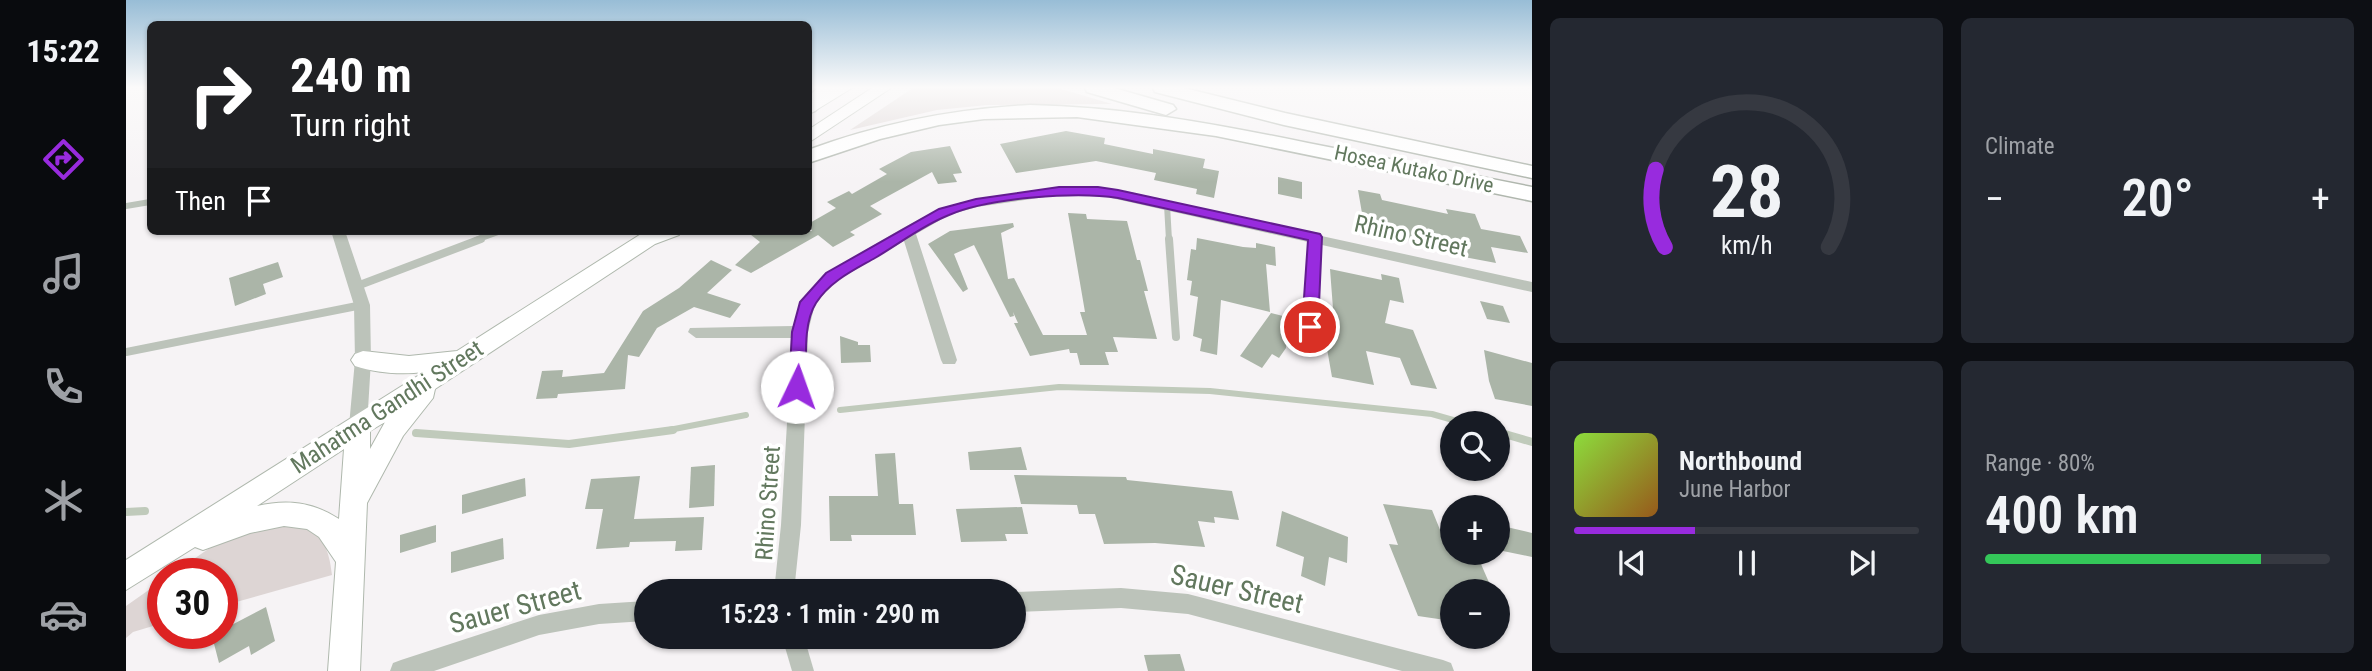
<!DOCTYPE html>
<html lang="en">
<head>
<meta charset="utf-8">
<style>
  body { margin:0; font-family:"Roboto Condensed",sans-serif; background:#242831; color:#f1f3f6; height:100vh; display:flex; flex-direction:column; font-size:26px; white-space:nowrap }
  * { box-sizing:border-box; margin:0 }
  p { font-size:23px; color:#9ea1a6 }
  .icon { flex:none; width:38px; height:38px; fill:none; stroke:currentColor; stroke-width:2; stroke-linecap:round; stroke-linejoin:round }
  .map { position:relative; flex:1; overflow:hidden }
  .side { display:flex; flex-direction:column; gap:18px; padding:18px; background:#0d0f14; width:840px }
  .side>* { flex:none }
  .top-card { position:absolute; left:21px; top:21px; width:665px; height:214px; border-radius:10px; box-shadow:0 2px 5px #0004; background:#202124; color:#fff; overflow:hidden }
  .fabs { position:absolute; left:1314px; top:411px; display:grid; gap:14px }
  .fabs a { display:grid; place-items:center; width:70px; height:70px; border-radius:50%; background:#171b24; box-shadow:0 2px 5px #0004; font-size:35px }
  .speed { position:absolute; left:21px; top:558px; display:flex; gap:14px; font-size:35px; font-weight:700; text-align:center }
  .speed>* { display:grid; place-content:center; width:91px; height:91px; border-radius:50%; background:#171b24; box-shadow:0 2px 5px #0004; line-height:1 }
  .speed .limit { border:10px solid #d22; background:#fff; color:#111 }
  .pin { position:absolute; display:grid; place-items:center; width:60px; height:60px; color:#fff; margin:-30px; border:4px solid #fff; border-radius:50%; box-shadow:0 2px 7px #0007 }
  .me { position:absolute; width:77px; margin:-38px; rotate:3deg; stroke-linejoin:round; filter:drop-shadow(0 0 5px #0008) }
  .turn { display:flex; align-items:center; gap:24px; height:147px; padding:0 28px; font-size:32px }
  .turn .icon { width:91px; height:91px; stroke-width:2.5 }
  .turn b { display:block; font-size:49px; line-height:60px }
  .then { display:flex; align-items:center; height:66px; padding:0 28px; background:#0003; gap:14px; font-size:26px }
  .big { font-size:52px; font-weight:600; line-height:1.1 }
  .side .tile { flex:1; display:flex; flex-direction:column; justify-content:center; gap:10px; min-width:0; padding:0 24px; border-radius:10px; background:#242831 }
  .side .dial { align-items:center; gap:0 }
  .dial svg { height:182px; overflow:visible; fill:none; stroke:#363941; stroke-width:7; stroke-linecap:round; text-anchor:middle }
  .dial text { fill:#f1f3f6; stroke:none }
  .song { display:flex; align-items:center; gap:21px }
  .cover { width:84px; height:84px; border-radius:10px; background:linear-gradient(135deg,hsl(90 70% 55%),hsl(30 70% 35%)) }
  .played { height:7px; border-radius:4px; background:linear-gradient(90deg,#982bde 35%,#363941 35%) }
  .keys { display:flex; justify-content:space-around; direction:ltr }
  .heat { display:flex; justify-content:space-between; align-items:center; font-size:38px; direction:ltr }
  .charge { height:10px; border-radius:5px; background:linear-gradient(90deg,#34c759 80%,#363941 0) }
  .side .tiles { flex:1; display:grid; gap:18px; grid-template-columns:repeat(2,1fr) }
  .trip { position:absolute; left:508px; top:579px; width:392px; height:70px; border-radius:35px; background:#171b24; box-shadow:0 2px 5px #0004; font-weight:600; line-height:70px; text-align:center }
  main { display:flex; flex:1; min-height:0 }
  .tabs { display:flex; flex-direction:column; width:126px; justify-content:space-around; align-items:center; background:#090b0e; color:#9ea1a6 }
  .tabs .icon { width:49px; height:49px }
  .tabs .on { color:#982bde }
  .tabs b { font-size:32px; color:#f1f3f6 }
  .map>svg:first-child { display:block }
  .green { fill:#ddd5d4 }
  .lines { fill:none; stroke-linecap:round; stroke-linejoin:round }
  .stream-far1 { stroke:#c0cabb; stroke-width:6 }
  .stream { stroke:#c0cabb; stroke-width:8 }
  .building { fill:#abb5a8 }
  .secondary-casing { stroke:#afb8ad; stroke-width:2 }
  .primary-casing { stroke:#b0b7ae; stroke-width:3 }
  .lane-far1 { stroke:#bcc3ba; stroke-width:6 }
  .lane { stroke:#bcc3ba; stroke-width:8 }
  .street { fill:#bcc3ba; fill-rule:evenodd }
  .secondary { fill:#fff; fill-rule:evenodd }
  .primary { fill:#fff; fill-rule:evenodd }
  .route { fill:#982bde; stroke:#631c90; stroke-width:2 }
  .labels { text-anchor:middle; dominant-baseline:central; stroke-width:7; stroke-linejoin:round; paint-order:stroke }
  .far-street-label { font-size:21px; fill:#62785e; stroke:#fff }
  .street-label { font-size:24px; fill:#62785e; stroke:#fff }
  .near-street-label { font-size:28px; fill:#62785e; stroke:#fff }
</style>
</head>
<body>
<main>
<nav class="tabs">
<b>15:22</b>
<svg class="icon on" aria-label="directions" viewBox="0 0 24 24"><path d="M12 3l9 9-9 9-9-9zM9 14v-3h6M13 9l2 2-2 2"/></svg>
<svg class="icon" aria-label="music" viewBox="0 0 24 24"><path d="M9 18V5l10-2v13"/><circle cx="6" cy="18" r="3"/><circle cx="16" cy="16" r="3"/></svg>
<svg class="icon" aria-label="phone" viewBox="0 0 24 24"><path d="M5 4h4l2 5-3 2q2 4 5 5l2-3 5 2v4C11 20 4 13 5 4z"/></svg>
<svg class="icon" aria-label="climate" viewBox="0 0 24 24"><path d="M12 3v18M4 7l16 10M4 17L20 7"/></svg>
<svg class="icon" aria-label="car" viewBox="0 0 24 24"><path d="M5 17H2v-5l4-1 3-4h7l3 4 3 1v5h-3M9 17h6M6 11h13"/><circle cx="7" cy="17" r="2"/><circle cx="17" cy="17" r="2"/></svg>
</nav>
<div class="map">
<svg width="1406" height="671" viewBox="0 0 1406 671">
  <rect width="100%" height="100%" fill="#f6f3f5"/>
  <g class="green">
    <polygon points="787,88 932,88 986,104 861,105 811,110 724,130"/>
    <path d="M132,525C175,526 201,522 206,575L96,606V574H46L91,543Z"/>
    <polygon points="37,580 37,623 7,632 0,638 0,606"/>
  </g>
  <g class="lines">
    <g class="stream-far1">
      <polyline points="714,410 933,387 1084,391 1306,414 1341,424"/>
      <polyline points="538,431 620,415"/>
    </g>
    <g class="stream">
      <polyline points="1372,432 1406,442"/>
      <polyline points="290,433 443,444 547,430"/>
      <polyline points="0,512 19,511"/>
    </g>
  </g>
  <g class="building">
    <polygon points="940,131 979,138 978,144 1027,154 1027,149 1079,159 1077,168 1093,171 1088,198 1070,194 1071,189 1028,180 1030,173 970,161 890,173 874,144"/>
    <polygon points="824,146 836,173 827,174 831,182 812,184 806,172 744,206 756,214 724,232 729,235 707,247 692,235 625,273 609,265 634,242 620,231 686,231 682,224 710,208 701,202 723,191 726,194 761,174 753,169 785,152"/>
    <polygon points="1152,177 1176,182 1176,199 1152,194"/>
    <polygon points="1232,190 1254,194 1256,200 1322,214 1320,209 1349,214 1355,229 1394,236 1402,253 1365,247 1370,263 1338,257 1336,252 1283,241 1281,229 1237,219"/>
    <polygon points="942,213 960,214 961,219 1001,221 1011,260 1014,260 1022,291 1018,291 1031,339 987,337 992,352 979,352 983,365 954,365 951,353 944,353 943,349 904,356 888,323 892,323 887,312 888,316 884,317 848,245 828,254 842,289 837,292 802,244 824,231 887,223 888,227 875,233 882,279 888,278 917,335 961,335 954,312 959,312"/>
    <polygon points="1071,238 1117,247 1130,248 1130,243 1149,247 1150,266 1140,264 1144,312 1095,300 1091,355 1074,351 1076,339 1067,336 1072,297 1064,295 1066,281 1061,280 1065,249 1070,250"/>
    <polygon points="585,260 606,270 581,293 615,304 604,318 568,307 531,328 513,357 502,355 499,389 432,394 431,398 410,399 416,371 437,370 436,377 478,373 517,311 553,288"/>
    <polygon points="152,262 157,277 137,284 140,294 109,306 103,278"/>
    <polygon points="1204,269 1256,280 1255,274 1273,278 1278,303 1264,300 1259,323 1287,330 1311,389 1285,385 1274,358 1240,351 1248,385 1206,377 1198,332 1209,335"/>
    <polygon points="1354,301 1377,306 1384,323 1361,319"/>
    <polygon points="1145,313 1161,317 1160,348 1153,358 1146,354 1136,368 1114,356"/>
    <polygon points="714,336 732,342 732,345 744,345 745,362 715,363"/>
    <polygon points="1358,350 1406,363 1406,406 1369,399 1363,381"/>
    <polygon points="895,447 901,470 844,470 842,452"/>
    <polygon points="769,453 773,504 787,504 790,535 725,535 726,541 704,541 703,496 752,496 749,454"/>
    <polygon points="589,465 588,506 563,508 565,467"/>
    <polygon points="888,475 1000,477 1001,480 1106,491 1113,520 1088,517 1089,523 1072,521 1079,547 1029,543 978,544 969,514 953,514 951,505 895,504"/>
    <polygon points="514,476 508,519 578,517 576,550 549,551 550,541 504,542 503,547 470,549 477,509 459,509 465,479"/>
    <polygon points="399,478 400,496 336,514 336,495"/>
    <polygon points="1257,504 1306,510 1323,552 1351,555 1365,587 1338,584 1341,591 1326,589 1326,621 1292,616 1263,544 1272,545"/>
    <polygon points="896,507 902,534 879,534 881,541 835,542 830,509"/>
    <polygon points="1156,511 1222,537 1221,563 1203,557 1199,586 1175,576 1178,557 1150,546"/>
    <polygon points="310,525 310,542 274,553 274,535"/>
    <polygon points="1372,525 1406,533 1406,557 1372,550"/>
    <polygon points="377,538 378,559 325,573 325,552"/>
    <polygon points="140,607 149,641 125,655 123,646 93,663 86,636 96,634 96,630"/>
    <polygon points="1054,654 1059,671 1022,671 1018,655"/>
  </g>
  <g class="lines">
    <defs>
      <g id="secondary">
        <polygon points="707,88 726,88 682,115 682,103"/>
        <polygon points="746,88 765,88 682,143 682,130"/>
        <path d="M525,231H556L553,235L529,244L309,389L307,398L277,436L241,503L234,671H202L210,562L193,537L181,529L158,526L124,533L77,550L69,547L0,590V560L298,372C276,375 250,373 229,366L225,360L229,354L237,351L283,356L331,351L515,234ZM259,422L244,449V431ZM218,449L213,519C187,502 161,499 131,506Z"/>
      </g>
      <g id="primary">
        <polygon points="692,88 712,88 689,111 682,113 682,97"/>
        <polygon points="959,88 988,88 1047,105 1050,109 1040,115 961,92"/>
        <polygon points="1027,88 1058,88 1159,113 1406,166 1406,178 1158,125 1029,92"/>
        <path d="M904,105C999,107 1090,124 1182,143C1257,158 1332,172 1406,187V201L1090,136L951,117L858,119L813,125L754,139L682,163V150C755,123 827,109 904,105Z"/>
      </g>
    </defs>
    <use href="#secondary" class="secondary-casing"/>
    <use href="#primary" class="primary-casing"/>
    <g class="lane-far1">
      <polyline points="1041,205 1043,240"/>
      <polyline points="0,206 24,202"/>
      <polyline points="350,240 375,231"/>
    </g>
    <g class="lane">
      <polyline points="1043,239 1050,337"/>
      <polyline points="231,286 355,239"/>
      <polyline points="0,352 236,305"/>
    </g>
    <g class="street">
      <polygon points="933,187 972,187 1406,282 1406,292 1196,245 1192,327 1184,333 1176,327 1182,242 972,195 933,195 851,207 823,215 790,234 831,360 829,364 817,364 815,360 778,241 710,281 689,304 682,332 675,525 668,592 648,592 655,525 666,338 570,338 562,332 564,328 668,326 677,298 700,273 777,228 813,209 845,200"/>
      <polygon points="205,231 219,231 244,305 245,360 241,426 238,431 232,433 226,431 223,426 229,360 228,305"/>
      <polygon points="995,588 1062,594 1317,660 1325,663 1328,671 1276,671 1062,614 995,608 887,612 887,592"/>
      <polygon points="520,601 520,621 473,624 413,635 308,671 264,671 267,663 275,660 413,615 473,604"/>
      <polygon points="656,637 678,637 688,671 666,671"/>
    </g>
    <use href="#secondary" class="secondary"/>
    <use href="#primary" class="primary"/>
  </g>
  <linearGradient id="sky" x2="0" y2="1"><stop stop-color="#98bdd6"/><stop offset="0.48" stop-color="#fbfafa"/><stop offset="1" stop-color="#fbfafa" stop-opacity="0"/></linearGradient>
  <rect width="1406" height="182" fill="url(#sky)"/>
  <path class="route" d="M933,187H972L992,190L1194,234L1196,237L1192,327L1184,332L1176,327L1182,240L992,198C950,191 863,198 823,215C797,225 773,244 749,258C728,270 704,281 690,303C676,325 681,362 680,387L677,392H665L663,387L666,332L674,302L700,273L813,209L850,199Z"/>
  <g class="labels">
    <g class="far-street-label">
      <text transform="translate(1288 169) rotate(12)">Hosea Kutako Drive</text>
    </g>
    <g class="street-label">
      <text transform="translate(1285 236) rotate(13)">Rhino Street</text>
      <text transform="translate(261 407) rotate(-33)">Mahatma Gandhi Street</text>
      <text transform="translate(642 503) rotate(-86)">Rhino Street</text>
    </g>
    <g class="near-street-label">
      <text transform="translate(1111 589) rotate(13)">Sauer Street</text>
      <text transform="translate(389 607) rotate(-15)">Sauer Street</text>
    </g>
  </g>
</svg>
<div class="fabs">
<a><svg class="icon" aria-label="search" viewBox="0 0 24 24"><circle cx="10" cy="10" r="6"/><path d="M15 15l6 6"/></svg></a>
<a>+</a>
<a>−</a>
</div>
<div class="speed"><div class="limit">30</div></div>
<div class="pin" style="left:1184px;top:327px;background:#d93025"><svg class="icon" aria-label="arrive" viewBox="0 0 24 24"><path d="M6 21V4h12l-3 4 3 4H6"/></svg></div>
<svg class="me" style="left:671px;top:387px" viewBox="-20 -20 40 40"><circle r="19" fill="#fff"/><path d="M0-13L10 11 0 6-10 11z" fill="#982bde"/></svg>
<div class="trip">15:23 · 1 min · 290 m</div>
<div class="top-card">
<div class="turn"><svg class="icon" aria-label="right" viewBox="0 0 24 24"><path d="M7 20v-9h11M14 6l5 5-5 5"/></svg><div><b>240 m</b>Turn right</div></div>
<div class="then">Then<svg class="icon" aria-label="arrive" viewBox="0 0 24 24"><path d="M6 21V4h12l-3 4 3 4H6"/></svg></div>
</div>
</div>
<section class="side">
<div class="tiles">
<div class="tile dial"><svg viewBox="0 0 100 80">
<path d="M14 69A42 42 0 1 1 86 69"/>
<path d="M14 69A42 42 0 0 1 10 35" stroke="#982bde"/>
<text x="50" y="56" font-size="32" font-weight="700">28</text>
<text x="50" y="72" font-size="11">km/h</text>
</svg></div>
<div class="tile"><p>Climate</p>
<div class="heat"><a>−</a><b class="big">20°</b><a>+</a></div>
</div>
<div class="tile">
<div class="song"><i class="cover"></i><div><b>Northbound</b><p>June Harbor</p></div></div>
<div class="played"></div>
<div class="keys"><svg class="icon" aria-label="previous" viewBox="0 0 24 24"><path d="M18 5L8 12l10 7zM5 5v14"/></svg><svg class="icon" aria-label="pause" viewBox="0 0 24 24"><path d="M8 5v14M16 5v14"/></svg><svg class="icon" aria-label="next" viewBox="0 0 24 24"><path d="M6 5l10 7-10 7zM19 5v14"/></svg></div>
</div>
<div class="tile"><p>Range · 80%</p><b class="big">400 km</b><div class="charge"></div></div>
</div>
</section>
</main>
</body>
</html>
